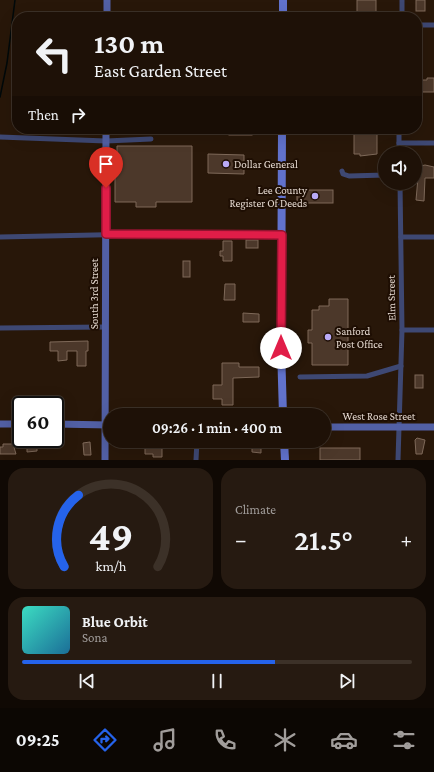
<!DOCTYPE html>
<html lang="en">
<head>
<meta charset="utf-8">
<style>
  body { margin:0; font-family:"Crimson Pro",serif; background:#261a11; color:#f1f3f6; height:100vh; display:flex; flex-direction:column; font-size:15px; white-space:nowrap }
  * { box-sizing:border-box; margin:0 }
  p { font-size:13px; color:#a19d9b }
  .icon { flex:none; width:22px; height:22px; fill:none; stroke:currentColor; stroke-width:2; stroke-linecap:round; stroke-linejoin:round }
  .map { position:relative; height:460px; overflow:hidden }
  .sheet { display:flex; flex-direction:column; gap:8px; padding:8px; background:#100904; flex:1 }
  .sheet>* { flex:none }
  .top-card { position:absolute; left:12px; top:12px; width:410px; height:122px; border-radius:16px; box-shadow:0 4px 16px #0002,0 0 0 1px #3c3128; background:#1e1107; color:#f1f3f6; overflow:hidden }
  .buttons { position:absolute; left:378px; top:146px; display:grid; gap:8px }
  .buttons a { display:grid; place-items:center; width:44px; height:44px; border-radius:50%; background:#1e1107; box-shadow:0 4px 16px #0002,0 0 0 1px #3c3128; font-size:20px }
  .speed { position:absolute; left:12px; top:396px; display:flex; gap:8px; font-size:20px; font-weight:700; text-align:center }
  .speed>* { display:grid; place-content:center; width:52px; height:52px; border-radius:50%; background:#1e1107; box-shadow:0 4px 16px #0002,0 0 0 1px #3c3128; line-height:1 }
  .speed .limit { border:2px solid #111; border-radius:6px; background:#fff; color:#111 }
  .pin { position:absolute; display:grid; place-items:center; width:34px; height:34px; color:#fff; margin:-41px -17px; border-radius:50% 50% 50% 0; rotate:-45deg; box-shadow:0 0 4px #0007 }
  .pin .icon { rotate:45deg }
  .me { position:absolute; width:44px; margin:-22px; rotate:0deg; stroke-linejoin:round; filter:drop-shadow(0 0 3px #0008) }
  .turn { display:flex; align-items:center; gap:14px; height:84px; padding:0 16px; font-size:18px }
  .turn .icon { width:52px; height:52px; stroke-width:2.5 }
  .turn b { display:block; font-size:28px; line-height:34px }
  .then { display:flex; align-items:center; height:38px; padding:0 16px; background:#0003; gap:8px; font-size:15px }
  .big { font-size:30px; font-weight:600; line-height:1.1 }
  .sheet .card { flex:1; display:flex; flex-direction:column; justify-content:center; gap:6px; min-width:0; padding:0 14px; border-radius:16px; background:#261a11 }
  .sheet .dial { align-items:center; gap:0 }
  .dial svg { height:104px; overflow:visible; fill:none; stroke:#3c3128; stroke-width:7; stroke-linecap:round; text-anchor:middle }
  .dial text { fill:#f1f3f6; stroke:none }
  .song { display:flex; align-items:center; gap:12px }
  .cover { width:48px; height:48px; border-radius:6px; background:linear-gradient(135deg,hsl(170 70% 55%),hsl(200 70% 35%)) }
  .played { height:4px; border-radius:2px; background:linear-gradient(90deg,#2563eb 65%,#3c3128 65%) }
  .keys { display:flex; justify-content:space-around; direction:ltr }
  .heat { display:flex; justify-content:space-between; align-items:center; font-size:22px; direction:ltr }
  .sheet .tiles { flex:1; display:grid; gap:8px; grid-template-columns:1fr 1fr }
  .card:last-child { grid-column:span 2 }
  .trip { position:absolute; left:103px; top:408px; width:228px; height:40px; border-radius:20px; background:#1e1107; box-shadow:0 4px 16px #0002,0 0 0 1px #3c3128; font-weight:600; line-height:40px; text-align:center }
  .menu { display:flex; height:64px; justify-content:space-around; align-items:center; background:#0c0703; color:#a19d9b }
  .menu .icon { width:28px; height:28px }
  .menu .on { color:#2563eb }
  .menu b { font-size:18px; color:#f1f3f6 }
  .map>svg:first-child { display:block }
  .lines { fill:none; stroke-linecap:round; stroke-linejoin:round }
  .stream { stroke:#00090a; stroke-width:1.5 }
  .building { fill:#4c382a; stroke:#7e6959 }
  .street { stroke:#3e4873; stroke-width:5 }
  .secondary { stroke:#5260a5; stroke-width:7 }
  .primary { stroke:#6172cc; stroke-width:8 }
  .route-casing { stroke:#92132f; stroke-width:10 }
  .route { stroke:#e11d48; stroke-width:7 }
  .poi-dot { fill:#b9aaf7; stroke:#1e0e03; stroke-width:1.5 }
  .labels { text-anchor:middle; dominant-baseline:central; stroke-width:4; stroke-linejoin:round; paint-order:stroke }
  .poi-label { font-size:11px; fill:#e5d9d0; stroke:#1e0e03; text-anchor:start }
  .street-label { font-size:11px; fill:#e5d9d0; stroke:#1e0e03 }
</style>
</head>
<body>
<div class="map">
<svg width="434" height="460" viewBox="0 0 434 460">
  <rect width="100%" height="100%" fill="#281709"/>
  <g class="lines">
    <polyline class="stream" points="0,97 7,63 15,0"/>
  </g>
  <g class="building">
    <rect x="357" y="0" width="19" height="14"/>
    <rect x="416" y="0" width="9" height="11"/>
    <polygon points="427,78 434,78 434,92 417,92 419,80 427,80"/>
    <rect x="229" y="129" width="23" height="6"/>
    <polygon points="354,129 377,129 377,154 360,156 360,154 354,154"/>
    <polygon points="117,146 192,146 192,202 156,202 156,207 136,207 136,202 115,202 115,163 117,163"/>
    <polygon points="208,154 244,155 244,174 208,173"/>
    <polygon points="425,165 434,167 434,178 425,178 424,201 416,200 418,178 416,178 416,167"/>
    <rect x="297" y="190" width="36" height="13"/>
    <rect x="246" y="240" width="12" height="8"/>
    <polygon points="223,241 232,241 232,261 223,261 223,256 220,256 220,251 223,251"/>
    <rect x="183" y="261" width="7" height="16"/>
    <polygon points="225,284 235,284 235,300 224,300"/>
    <polygon points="329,299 348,299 348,365 312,365 312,343 308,343 308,330 312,330 312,310 319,310 319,306 329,306"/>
    <polygon points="243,313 259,314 259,322 243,322"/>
    <polygon points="88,341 88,351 86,351 86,366 77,366 77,351 67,351 67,360 58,361 58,351 50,351 50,342"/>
    <polygon points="222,363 239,363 239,367 259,367 259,377 233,378 233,405 222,405 222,399 213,399 213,385 222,385"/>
    <rect x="415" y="375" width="8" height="13"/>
    <polygon points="417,438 425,440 422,454 416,454 415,440"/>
    <polygon points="162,441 162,457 153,457 153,454 145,454 145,442"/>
    <polygon points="252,441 261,441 261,453 252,452"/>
    <polygon points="90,442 91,455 84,455 83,443"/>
    <polygon points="3,444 13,444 16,454 0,454 0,447 3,447"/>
    <polygon points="27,444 37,444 37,451 27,452"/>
    <rect x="320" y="448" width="40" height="12"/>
  </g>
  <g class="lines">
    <g class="street">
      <polyline points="402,0 402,17"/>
      <polyline points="417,25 434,25"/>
      <polyline points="0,137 106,141 151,139"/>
      <polyline points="399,143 434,143"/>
      <polyline points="399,153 399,129"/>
      <polyline points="342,171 343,174 349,176 385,175"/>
      <polyline points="0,237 141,234 282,235"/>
      <polyline points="401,237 434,237"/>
      <polyline points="0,328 105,327"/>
      <polyline points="402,330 434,330"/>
      <polyline points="300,377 367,376 401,366"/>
      <polyline points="196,460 197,441"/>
      <polyline points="398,460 402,330 400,183"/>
    </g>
    <g class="secondary">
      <polyline points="107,17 107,0"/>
      <polyline points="0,424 21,424"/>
      <polyline points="55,424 110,425"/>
      <polyline points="324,427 434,427"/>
      <polyline points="105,460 106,129"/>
    </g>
    <g class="primary">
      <polyline points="283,17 283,0"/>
      <polyline points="282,129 281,348 283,415"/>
      <polyline points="284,441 285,460"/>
    </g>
  </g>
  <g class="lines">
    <defs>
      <polyline id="route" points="106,188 106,234 282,235 281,348"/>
    </defs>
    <use href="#route" class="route-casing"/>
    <use href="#route" class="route"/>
  </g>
  <g class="poi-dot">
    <circle cx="226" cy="164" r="4"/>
    <circle cx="315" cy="196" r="4"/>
    <circle cx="328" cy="337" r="4"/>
  </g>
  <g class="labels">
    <g class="poi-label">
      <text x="234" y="164">Dollar General</text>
      <text x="307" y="190" text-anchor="end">Lee County<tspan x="307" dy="13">Register Of Deeds</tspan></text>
      <text x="336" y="331">Sanford<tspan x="336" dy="13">Post Office</tspan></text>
    </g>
    <g class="street-label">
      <text transform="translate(94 294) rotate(-90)">South 3rd Street</text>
      <text transform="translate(391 298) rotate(-91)">Elm Street</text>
      <text x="379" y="416">West Rose Street</text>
    </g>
  </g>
</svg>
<div class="buttons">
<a><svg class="icon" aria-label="sound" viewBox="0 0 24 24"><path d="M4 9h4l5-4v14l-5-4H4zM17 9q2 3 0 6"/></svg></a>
</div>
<div class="speed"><div class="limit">60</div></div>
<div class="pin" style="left:106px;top:188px;background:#d93025"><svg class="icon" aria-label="arrive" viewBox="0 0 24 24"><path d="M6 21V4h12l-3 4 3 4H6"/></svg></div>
<svg class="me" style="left:281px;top:348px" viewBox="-20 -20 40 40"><circle r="19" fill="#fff"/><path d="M0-13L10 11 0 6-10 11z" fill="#e11d48"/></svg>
<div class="trip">09:26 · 1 min · 400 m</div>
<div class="top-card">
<div class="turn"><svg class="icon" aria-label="left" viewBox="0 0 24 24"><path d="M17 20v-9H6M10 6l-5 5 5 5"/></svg><div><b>130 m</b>East Garden Street</div></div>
<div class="then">Then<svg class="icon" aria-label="right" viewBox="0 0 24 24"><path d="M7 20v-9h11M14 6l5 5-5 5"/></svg></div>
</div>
</div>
<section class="sheet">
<div class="tiles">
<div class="card dial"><svg viewBox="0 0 100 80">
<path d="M14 69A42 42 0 1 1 86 69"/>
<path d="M14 69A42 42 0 0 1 25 14" stroke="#2563eb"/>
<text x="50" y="56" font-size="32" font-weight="700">49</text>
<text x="50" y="72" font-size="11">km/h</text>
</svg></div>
<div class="card"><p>Climate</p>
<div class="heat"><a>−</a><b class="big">21.5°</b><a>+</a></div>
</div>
<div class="card">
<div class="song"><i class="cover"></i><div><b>Blue Orbit</b><p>Sona</p></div></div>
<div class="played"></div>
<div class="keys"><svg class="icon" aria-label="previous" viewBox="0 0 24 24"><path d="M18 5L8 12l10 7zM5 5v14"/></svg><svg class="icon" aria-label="pause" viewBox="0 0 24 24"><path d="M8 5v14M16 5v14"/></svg><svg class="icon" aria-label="next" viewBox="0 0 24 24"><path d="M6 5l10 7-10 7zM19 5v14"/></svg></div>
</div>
</div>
</section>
<nav class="menu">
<b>09:25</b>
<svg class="icon on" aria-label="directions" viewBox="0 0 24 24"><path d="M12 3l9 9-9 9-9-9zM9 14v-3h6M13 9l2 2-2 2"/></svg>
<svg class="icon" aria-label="music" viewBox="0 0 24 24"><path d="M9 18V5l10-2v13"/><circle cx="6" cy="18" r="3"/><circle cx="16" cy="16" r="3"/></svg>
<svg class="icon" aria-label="phone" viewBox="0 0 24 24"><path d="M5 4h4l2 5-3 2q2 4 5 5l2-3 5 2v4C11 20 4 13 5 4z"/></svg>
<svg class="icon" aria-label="climate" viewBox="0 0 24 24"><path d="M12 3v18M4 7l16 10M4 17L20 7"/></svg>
<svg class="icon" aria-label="car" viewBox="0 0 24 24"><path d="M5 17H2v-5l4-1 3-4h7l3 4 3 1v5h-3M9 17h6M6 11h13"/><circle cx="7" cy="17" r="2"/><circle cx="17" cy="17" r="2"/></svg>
<svg class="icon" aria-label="filters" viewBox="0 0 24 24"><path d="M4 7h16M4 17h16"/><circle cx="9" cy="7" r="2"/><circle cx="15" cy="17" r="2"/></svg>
</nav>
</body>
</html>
